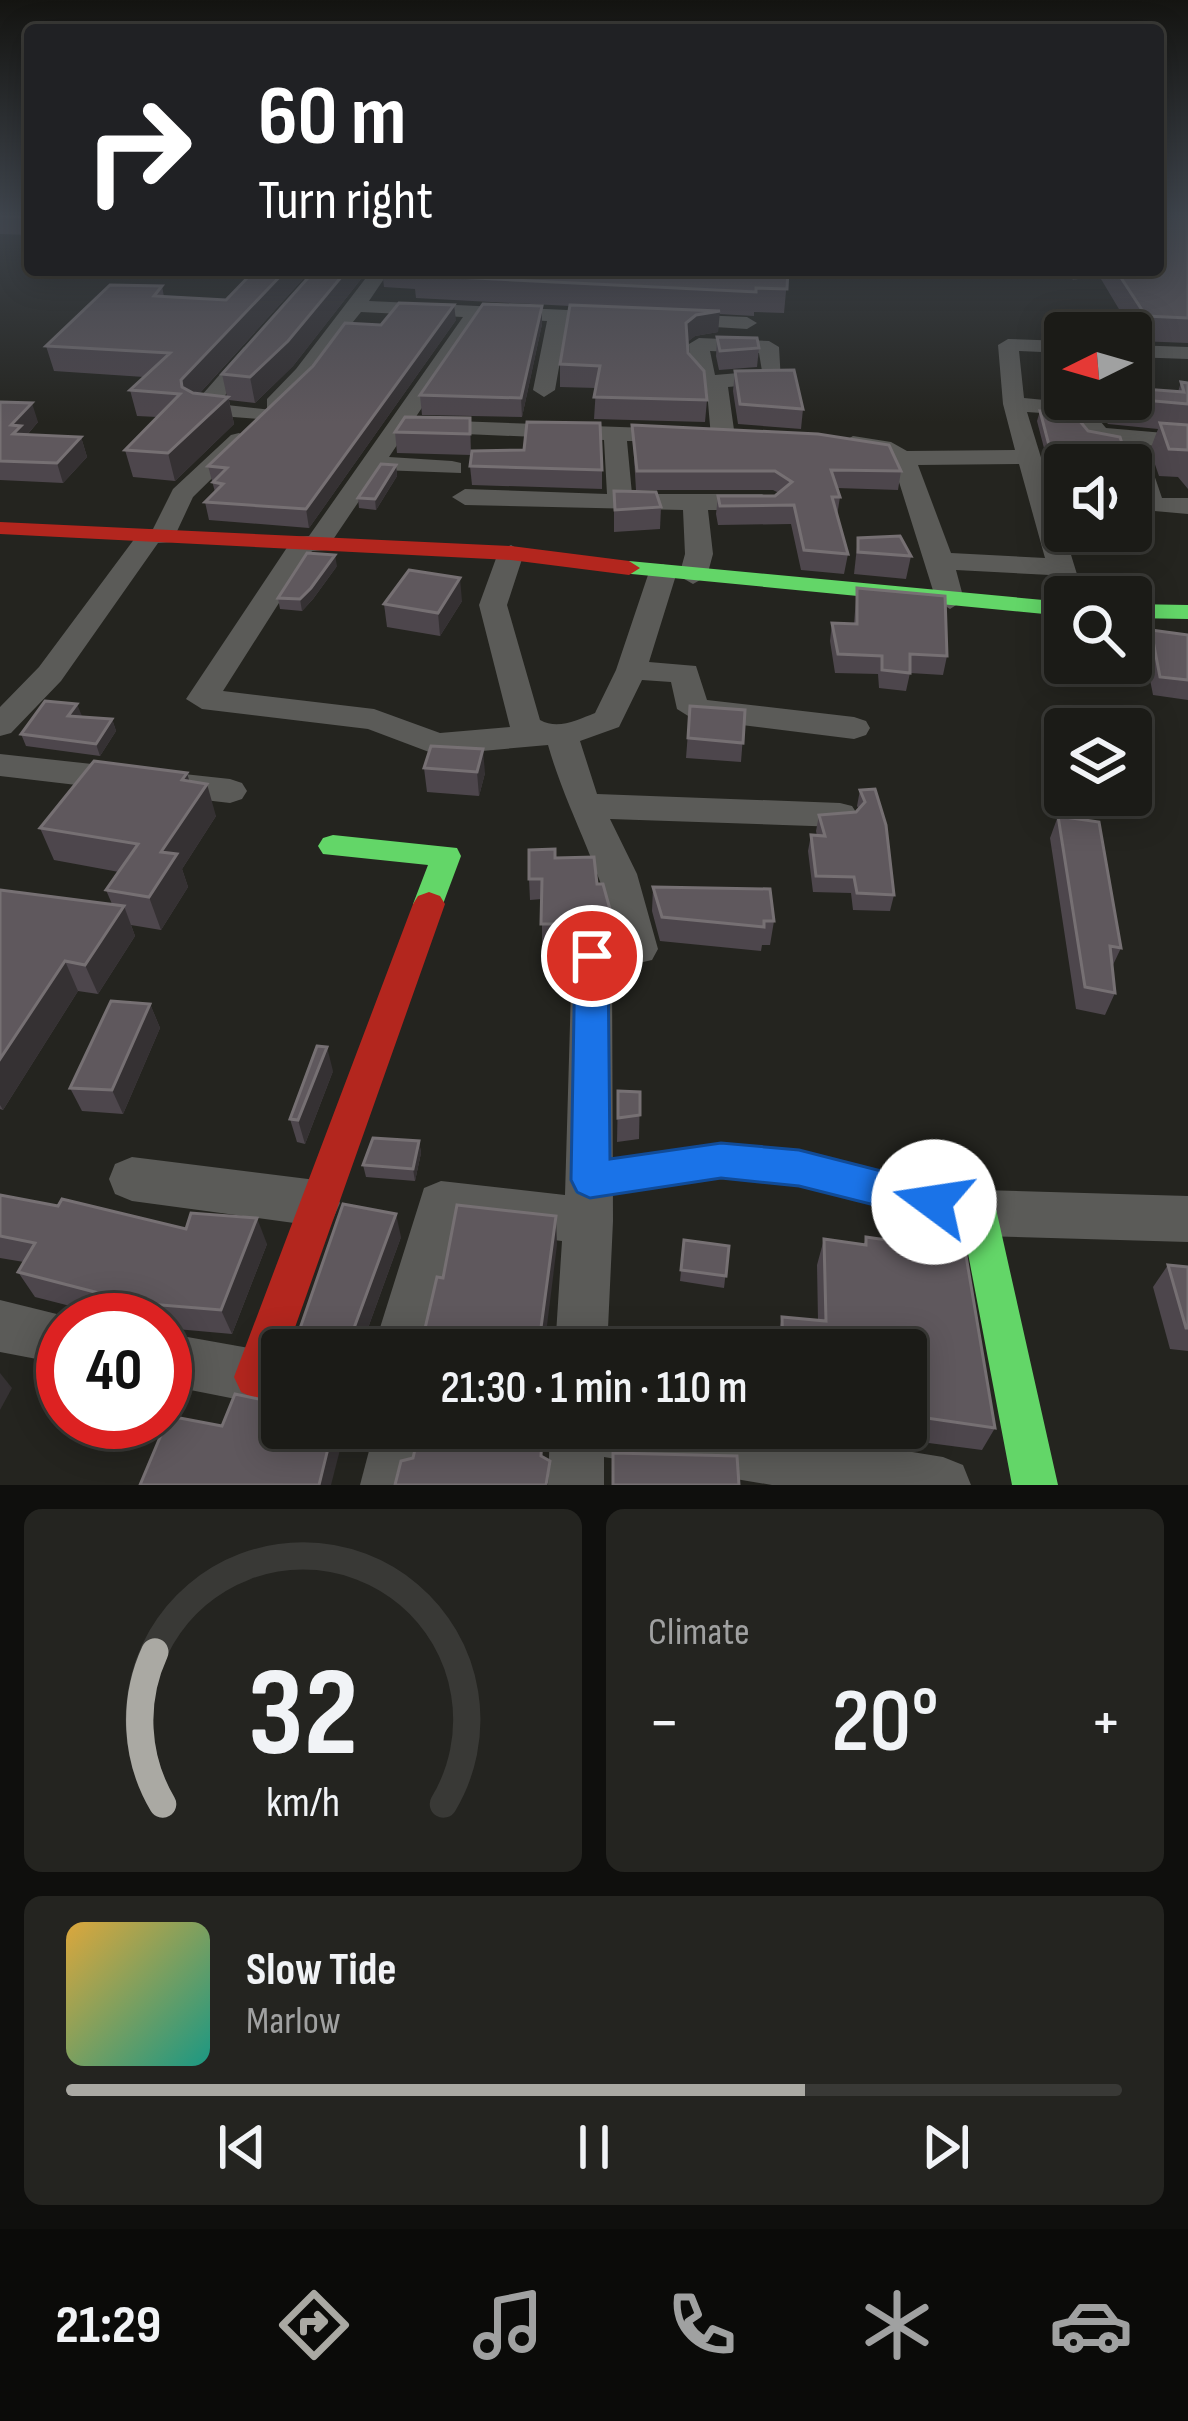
<!DOCTYPE html>
<html lang="en">
<head>
<meta charset="utf-8">
<style>
  body { margin:0; font-family:"Sofia Sans Condensed",sans-serif; background:#242420; color:#f1f3f6; height:100vh; display:flex; flex-direction:column; font-size:45px; white-space:nowrap }
  * { box-sizing:border-box; margin:0 }
  p { font-size:39px; color:#a0a1a1 }
  .icon { flex:none; width:66px; height:66px; fill:none; stroke:currentColor; stroke-width:2; stroke-linecap:round; stroke-linejoin:round }
  .map { position:relative; height:1485px; overflow:hidden }
  .drawer { display:flex; flex-direction:column; gap:24px; padding:24px; background:#0f0f0d; flex:1 }
  .drawer>* { flex:none }
  .guide { position:absolute; left:24px; top:24px; width:1140px; height:252px; border-radius:12px; box-shadow:0 6px 30px #0003,0 0 0 3px #393936; background:#202124; color:#fff; overflow:hidden }
  .needle { width:78px; rotate:265deg }
  .tools { position:absolute; left:1044px; top:312px; display:grid; gap:24px }
  .tools a { display:grid; place-items:center; width:108px; height:108px; border-radius:12px; background:#1b1b17; box-shadow:0 6px 30px #0003,0 0 0 3px #393936; font-size:60px }
  .speed { position:absolute; left:36px; top:1293px; display:flex; gap:24px; font-size:60px; font-weight:700; text-align:center }
  .speed>* { display:grid; place-content:center; width:156px; height:156px; border-radius:50%; background:#1b1b17; box-shadow:0 6px 30px #0003,0 0 0 3px #393936; line-height:1 }
  .speed .limit { border:18px solid #d22; background:#fff; color:#111 }
  .pin { position:absolute; display:grid; place-items:center; width:102px; height:102px; color:#fff; margin:-51px; border:6px solid #fff; border-radius:50%; box-shadow:0 3px 12px #0007 }
  .me { position:absolute; width:132px; margin:-66px; rotate:284deg; stroke-linejoin:round; filter:drop-shadow(0 0 9px #0008) }
  .turn { display:flex; align-items:center; gap:42px; height:252px; padding:0 36px; font-size:54px }
  .turn .icon { width:156px; height:156px; stroke-width:2.5 }
  .turn b { display:block; font-size:84px; line-height:102px }
  .big { font-size:90px; font-weight:600; line-height:1.1 }
  .drawer .widget { flex:1; display:flex; flex-direction:column; justify-content:center; gap:18px; min-width:0; padding:0 42px; border-radius:18px; background:#242420 }
  .drawer .dial { align-items:center; gap:0 }
  .dial svg { height:312px; overflow:visible; fill:none; stroke:#393936; stroke-width:7; stroke-linecap:round; text-anchor:middle }
  .dial text { fill:#f1f3f6; stroke:none }
  .song { display:flex; align-items:center; gap:36px }
  .cover { width:144px; height:144px; border-radius:18px; background:linear-gradient(135deg,hsl(40 70% 55%),hsl(170 70% 35%)) }
  .played { height:12px; border-radius:6px; background:linear-gradient(90deg,#aaa9a3 70%,#393936 70%) }
  .keys { display:flex; justify-content:space-around; direction:ltr }
  .heat { display:flex; justify-content:space-between; align-items:center; font-size:66px; direction:ltr }
  .drawer .tiles { flex:1; display:grid; gap:24px; grid-template-columns:1fr 1fr }
  .widget:last-child { grid-column:span 2 }
  .trip { position:absolute; left:261px; top:1329px; width:666px; height:120px; border-radius:12px; background:#1b1b17; box-shadow:0 6px 30px #0003,0 0 0 3px #393936; font-weight:600; line-height:120px; text-align:center }
  .menu { display:flex; height:192px; justify-content:space-around; align-items:center; background:#0b0b09; color:#a0a1a1 }
  .menu .icon { width:84px; height:84px }
  .menu .selected { color:#aaa9a3 }
  .menu b { font-size:54px; color:#f1f3f6 }
  .map>svg:first-child { display:block }
  .lines { fill:none; stroke-linecap:round; stroke-linejoin:round }
  .street { fill:#5b5b58; fill-rule:evenodd }
  .fast { fill:#63d668; fill-rule:evenodd }
  .jam { fill:#b3261e; fill-rule:evenodd }
  .wall { fill:#4d464c }
  .shaded-wall { fill:#353133 }
  .building { fill:#5f585d; stroke:#767073; stroke-width:3 }
  .route { fill:#1a73e8; stroke:#114b97; stroke-width:3 }
</style>
</head>
<body>
<div class="map">
<svg width="1188" height="1485" viewBox="0 0 1188 1485">
  <rect width="100%" height="100%" fill="#24241f"/>
  <g class="lines">
    <g class="street">
      <path d="M372,270H390L369,301L610,312L620,318L610,324L567,322L555,390L544,397L533,390L547,321L482,318L389,457L452,461L461,463V473L380,470L326,550L312,551L223,691L374,709L440,733L510,727L479,605L498,553L511,545L524,553L507,605L540,720C558,730 577,720 595,713L616,670L649,572L663,564L677,572L649,662L696,666L707,700L854,717L866,721L870,728L866,735L854,739L693,719L677,709L671,682L642,680L619,727L580,741L597,794L840,803L852,806L858,815L852,824L840,827L610,819L637,874L658,949L652,960L612,969L613,1221L607,1350H555L562,1241L458,1229L425,1350H373L424,1188L441,1181L565,1195L572,956L578,945L616,937C602,868 567,812 548,745L437,755L368,729L202,709L186,699L294,537L309,536L463,317L361,312L283,409H267V399L296,369Z"/>
      <polygon points="673,314 747,317 757,323 747,329 666,324 666,316"/>
      <path d="M699,338L769,341L779,347L781,382L728,387L735,437L731,442H715L711,437L707,391L691,375L689,344ZM710,351L759,353L762,371L715,375Z"/>
      <path d="M1008,339L1065,341V353L1019,351L1024,398L1086,404L1106,428L1188,435V449L1144,445L1162,498H1188V514L1143,510L1120,443L1086,437L1071,415L1027,412L1084,597H1065V604L1060,603L1050,575L956,570L964,600L950,609L936,600L894,466L875,452L845,448L841,443L853,436L891,442L907,451L1015,450L1003,404L998,345ZM1019,464L1045,558L951,553L918,465Z"/>
      <polygon points="251,345 261,351 218,404 272,410 272,420 194,414 194,404 244,347"/>
      <polygon points="1131,345 1188,347 1188,359 1131,357"/>
      <polygon points="428,420 676,429 684,431 684,441 627,441 632,494 762,494 775,502 762,510 708,510 713,554 707,576 693,584 679,576 685,554 683,510 465,505 452,497 465,489 607,494 604,440 420,432 420,422"/>
      <polygon points="239,433 251,440 193,497 172,542 158,543 61,681 11,733 0,736 0,707 39,667 141,530 153,529 173,489 231,435"/>
      <polygon points="0,754 230,779 242,783 247,791 242,799 230,803 0,776"/>
      <polygon points="132,1157 316,1180 333,1187 340,1203 333,1219 316,1226 132,1201 115,1194 109,1179 115,1164"/>
      <polygon points="980,1190 1188,1196 1188,1242 980,1236 963,1229 956,1213 963,1197"/>
      <polygon points="0,1300 81,1320 63,1320 63,1364 0,1352"/>
      <polygon points="165,1333 282,1354 282,1408 165,1385"/>
      <polygon points="375,1428 429,1428 416,1485 360,1485"/>
      <polygon points="550,1428 764,1428 943,1457 963,1465 971,1485 772,1485 604,1457 604,1485 548,1485"/>
    </g>
    <g class="fast">
      <polygon points="629,561 1065,602 1065,616 621,573 621,563"/>
      <polygon points="1131,604 1188,605 1188,619 1131,618"/>
      <polygon points="333,835 457,848 461,856 440,912 429,916 418,912 413,904 428,865 323,854 318,846 323,838"/>
      <polygon points="721,1144 799,1150 994,1200 1058,1485 1012,1485 963,1227 799,1186 721,1178 590,1198 576,1193 571,1180 576,1167 590,1162"/>
    </g>
    <g class="jam">
      <polygon points="0,522 511,546 629,561 640,568 629,575 511,560 0,534"/>
      <polygon points="429,892 440,896 445,904 287,1350 282,1350 282,1365 271,1392 256,1399 241,1392 234,1377 413,904 418,896"/>
    </g>
  </g>
  <g class="wall">
    <polygon points="0,214 30,214 30,235 0,234"/>
    <polygon points="1188,214 1188,343 1138,341 1098,274 1074,280 1050,270 1158,270"/>
    <polygon points="311,270 199,394 227,397 222,374 315,270 368,270 293,366 255,403 229,400 234,424 175,481 133,477 125,450 157,417 137,416 130,390 144,377 54,371 46,346 162,286 164,297 226,300"/>
    <polygon points="382,270 788,270 784,313 754,312 754,316 719,314 718,332 695,336 687,342 688,353 707,400 705,422 594,419 596,388 560,387 560,364 570,306 416,298 415,289 384,287"/>
    <polygon points="542,306 542,324 522,417 422,415 420,395"/>
    <polygon points="456,320 309,528 209,520 205,502 215,492 208,466 381,325"/>
    <polygon points="717,337 759,348 757,367 719,370 716,356"/>
    <polygon points="735,371 803,409 801,429 738,424 733,391"/>
    <polygon points="1181,382 1188,383 1188,489 1178,477 1159,476 1150,450 1158,429 1108,424 1098,412 1102,399 1131,399 1178,392"/>
    <polygon points="0,402 38,422 27,435 81,437 87,457 63,483 0,480"/>
    <polygon points="1040,411 1088,431 1065,465 1065,480 1052,479 1037,421"/>
    <polygon points="470,418 471,455 397,453 395,432"/>
    <polygon points="632,425 901,471 898,490 837,488 840,497 837,516 848,554 844,574 801,570 791,524 718,525 716,514 718,496 775,496 779,493 773,490 636,490"/>
    <polygon points="396,465 397,476 376,510 359,508 358,498"/>
    <polygon points="470,466 602,470 602,489 472,485"/>
    <polygon points="614,491 661,507 660,529 614,532"/>
    <polygon points="858,538 911,556 906,579 854,574"/>
    <polygon points="337,566 313,599 302,611 280,609 278,598"/>
    <polygon points="857,588 947,656 943,675 910,673 906,691 879,688 878,674 835,673 830,641 832,623 854,623"/>
    <polygon points="462,601 440,636 387,627 384,604"/>
    <polygon points="1151,630 1188,635 1188,700 1153,695 1144,648"/>
    <polygon points="690,706 745,710 741,762 686,758"/>
    <polygon points="81,716 112,719 116,731 100,756 26,746 21,734"/>
    <polygon points="431,746 485,773 479,796 427,792 424,768"/>
    <polygon points="187,773 189,781 216,816 182,869 188,887 161,930 131,925 135,936 98,994 78,991 3,1110 0,1109 0,890 112,904 106,890 119,872 54,860 40,828"/>
    <polygon points="860,790 894,895 890,911 853,910 851,893 813,892 808,851 811,835 817,836 816,831 819,815 856,812 859,809 857,806"/>
    <polygon points="1058,816 1121,948 1112,967 1115,993 1105,1015 1076,1009 1050,838"/>
    <polygon points="555,858 597,884 611,913 611,934 573,944 542,944 542,899 530,900 529,879"/>
    <polygon points="653,887 774,921 770,945 762,945 761,951 660,941 652,911"/>
    <polygon points="150,1004 160,1028 123,1114 82,1111 70,1088"/>
    <polygon points="333,1071 305,1144 297,1142 290,1119"/>
    <polygon points="618,1091 640,1092 639,1139 617,1142"/>
    <polygon points="419,1141 421,1153 415,1181 366,1177 363,1165"/>
    <polygon points="0,1195 186,1229 267,1244 232,1334 165,1328 165,1320 125,1320 35,1297 18,1272 24,1262 0,1258"/>
    <polygon points="947,1211 995,1428 982,1450 906,1440 903,1446 855,1438 855,1428 906,1428 906,1350 776,1350 776,1342 782,1317 818,1320 817,1265 824,1239 864,1244 866,1237 937,1248 937,1238"/>
    <polygon points="401,1237 360,1350 302,1350 297,1337"/>
    <polygon points="684,1240 729,1246 724,1288 680,1281"/>
    <polygon points="1168,1265 1188,1267 1188,1351 1170,1349 1153,1287"/>
  </g>
  <g class="shaded-wall">
    <polygon points="286,270 311,270 188,406 181,380"/>
    <polygon points="347,270 368,270 293,366 255,403 250,377"/>
    <polygon points="1076,270 1099,270 1098,274 1074,280"/>
    <polygon points="454,305 456,320 309,528 306,509"/>
    <polygon points="542,306 542,324 522,417 521,398"/>
    <polygon points="720,311 718,332 695,336 685,344 686,323 696,315"/>
    <polygon points="228,397 234,424 175,481 168,453"/>
    <polygon points="32,403 38,422 25,437 20,453 11,425"/>
    <polygon points="81,437 87,457 63,483 57,463"/>
    <polygon points="396,465 397,476 376,510 375,499"/>
    <polygon points="335,555 337,566 313,599 302,611 300,599"/>
    <polygon points="460,578 462,601 440,636 438,613"/>
    <polygon points="77,704 82,716 68,716"/>
    <polygon points="112,719 116,731 100,756 96,744"/>
    <polygon points="483,749 485,773 479,796 477,772"/>
    <polygon points="187,773 195,801 207,784 216,816 182,869 188,887 161,930 149,897 182,780"/>
    <polygon points="124,906 135,936 98,994 85,965"/>
    <polygon points="611,913 611,934 573,944 573,924"/>
    <polygon points="65,961 78,991 3,1110 0,1105 0,1059"/>
    <polygon points="150,1004 160,1028 123,1114 112,1090"/>
    <polygon points="327,1047 333,1071 305,1144 298,1120"/>
    <polygon points="419,1141 421,1153 415,1181 413,1169"/>
    <polygon points="396,1214 401,1237 360,1350 348,1350 347,1347"/>
    <polygon points="556,1216 557,1245 544,1350 538,1350"/>
    <polygon points="257,1218 267,1244 232,1334 221,1310"/>
    <polygon points="0,1373 12,1388 0,1410"/>
    <polygon points="333,1428 336,1428 342,1442 331,1485 319,1485"/>
  </g>
  <g class="building">
    <polygon points="0,214 30,214 30,217 0,216"/>
    <polygon points="1158,214 1188,214 1188,318 1146,316 1116,270 1158,270"/>
    <polygon points="255,270 286,270 181,380 182,387 193,393 228,397 168,453 125,450 180,394 130,390 170,353 46,346 110,285 162,286 154,296 226,300"/>
    <polygon points="315,270 347,270 288,341 250,377 222,374"/>
    <polygon points="418,270 788,270 787,289 756,288 756,292 414,275"/>
    <polygon points="399,303 454,305 306,509 205,502 223,484 213,482 227,468 208,466 313,366 345,323 381,325"/>
    <polygon points="483,304 542,306 521,398 420,395"/>
    <polygon points="570,305 720,311 696,315 686,323 688,353 704,371 707,400 594,397 600,366 560,364"/>
    <polygon points="717,337 757,338 759,348 720,351"/>
    <polygon points="794,370 803,409 740,404 735,371"/>
    <polygon points="1181,382 1188,383 1188,404 1131,399 1131,388 1184,392"/>
    <polygon points="0,402 32,403 11,425 21,426 13,434 81,437 57,463 0,461"/>
    <polygon points="1040,411 1074,414 1088,431 1120,437 1129,465 1065,465 1065,469 1055,468"/>
    <polygon points="405,417 470,418 470,434 395,432"/>
    <polygon points="527,422 600,423 602,470 470,466 472,451 524,450"/>
    <polygon points="1160,423 1188,425 1188,450 1169,449"/>
    <polygon points="632,425 818,434 889,445 901,471 831,470 840,497 832,497 848,554 804,550 794,505 720,506 718,496 775,496 792,482 775,471 637,471"/>
    <polygon points="381,464 396,465 375,499 358,498"/>
    <polygon points="1131,471 1137,490 1131,490"/>
    <polygon points="614,491 656,492 661,507 615,510"/>
    <polygon points="900,536 911,556 858,552 858,538"/>
    <polygon points="307,553 335,555 311,588 300,599 278,598"/>
    <polygon points="409,570 460,578 438,613 384,604"/>
    <polygon points="857,588 945,596 947,656 910,654 910,673 882,670 882,656 838,654 832,623 857,624"/>
    <polygon points="1151,630 1188,635 1188,680 1160,677"/>
    <polygon points="45,701 77,704 68,716 112,719 96,744 21,734"/>
    <polygon points="690,706 745,710 743,743 688,738"/>
    <polygon points="431,746 483,749 477,772 424,768"/>
    <polygon points="94,761 187,773 182,780 207,784 161,852 177,854 149,897 106,890 138,844 40,828"/>
    <polygon points="875,789 886,825 894,895 857,893 854,877 816,876 811,835 825,836 819,815 856,812 865,802 860,790"/>
    <polygon points="1058,816 1099,822 1121,948 1110,946 1115,993 1085,987"/>
    <polygon points="555,849 555,858 594,857 597,884 603,884 611,913 573,924 541,924 542,879 529,879 529,850"/>
    <polygon points="653,887 770,889 774,921 764,921 764,927 662,917"/>
    <polygon points="0,890 124,906 85,965 65,961 0,1059"/>
    <polygon points="111,1001 150,1004 112,1090 70,1088"/>
    <polygon points="317,1046 327,1047 298,1120 290,1119"/>
    <polygon points="618,1091 640,1092 640,1115 618,1118"/>
    <polygon points="373,1138 419,1141 413,1169 363,1165"/>
    <polygon points="0,1195 58,1206 62,1199 186,1229 191,1213 257,1218 221,1310 137,1303 18,1272 35,1243 0,1236"/>
    <polygon points="343,1204 396,1214 347,1347 297,1337"/>
    <polygon points="457,1205 556,1216 538,1350 420,1350 437,1277 443,1278"/>
    <polygon points="947,1211 959,1214 995,1428 913,1416 914,1423 906,1422 906,1350 783,1350 782,1317 826,1321 824,1239 866,1245 866,1237 949,1249"/>
    <polygon points="684,1240 729,1246 726,1276 681,1270"/>
    <polygon points="1168,1265 1188,1267 1188,1328 1186,1328"/>
    <polygon points="235,1394 282,1404 282,1428 333,1428 319,1485 140,1485 169,1416 222,1426"/>
    <polygon points="420,1428 479,1428 542,1437 541,1456 550,1461 546,1485 395,1485 401,1461 413,1458"/>
    <polygon points="613,1453 737,1456 739,1485 613,1485"/>
  </g>
  <linearGradient id="sky" x2="0" y2="1"><stop stop-color="#141411"/><stop offset="0.51" stop-color="#3f454d"/><stop offset="1" stop-color="#3f454d" stop-opacity="0"/></linearGradient>
  <rect width="1188" height="422" fill="url(#sky)"/>
  <polygon class="route" points="592,943 604,947 608,956 610,1159 721,1143 799,1150 948,1188 954,1202 948,1215 934,1220 799,1186 721,1178 590,1198 577,1192 571,1180 575,956 580,947"/>
</svg>
<div class="tools">
<a><svg class="needle" viewBox="-14 -14 28 28"><path d="M0-13l5 13h-10z" fill="#e53935"/><path d="M0 13l5-13h-10z" fill="#a0a1a1"/></svg></a>
<a><svg class="icon" aria-label="sound" viewBox="0 0 24 24"><path d="M4 9h4l5-4v14l-5-4H4zM17 9q2 3 0 6"/></svg></a>
<a><svg class="icon" aria-label="search" viewBox="0 0 24 24"><circle cx="10" cy="10" r="6"/><path d="M15 15l6 6"/></svg></a>
<a><svg class="icon" aria-label="layers" viewBox="0 0 24 24"><path d="M12 4l9 5-9 5-9-5zM3 14l9 5 9-5"/></svg></a>
</div>
<div class="speed"><div class="limit">40</div></div>
<div class="pin" style="left:592px;top:956px;background:#d93025"><svg class="icon" aria-label="arrive" viewBox="0 0 24 24"><path d="M6 21V4h12l-3 4 3 4H6"/></svg></div>
<svg class="me" style="left:934px;top:1202px" viewBox="-20 -20 40 40"><circle r="19" fill="#fff"/><path d="M0-13L10 11 0 6-10 11z" fill="#1a73e8"/></svg>
<div class="trip">21:30 · 1 min · 110 m</div>
<div class="guide">
<div class="turn"><svg class="icon" aria-label="right" viewBox="0 0 24 24"><path d="M7 20v-9h11M14 6l5 5-5 5"/></svg><div><b>60 m</b>Turn right</div></div>
</div>
</div>
<section class="drawer">
<div class="tiles">
<div class="widget dial"><svg viewBox="0 0 100 80">
<path d="M14 69A42 42 0 1 1 86 69"/>
<path d="M14 69A42 42 0 0 1 12 30" stroke="#aaa9a3"/>
<text x="50" y="56" font-size="32" font-weight="700">32</text>
<text x="50" y="72" font-size="11">km/h</text>
</svg></div>
<div class="widget"><p>Climate</p>
<div class="heat"><a>−</a><b class="big">20°</b><a>+</a></div>
</div>
<div class="widget">
<div class="song"><i class="cover"></i><div><b>Slow Tide</b><p>Marlow</p></div></div>
<div class="played"></div>
<div class="keys"><svg class="icon" aria-label="previous" viewBox="0 0 24 24"><path d="M18 5L8 12l10 7zM5 5v14"/></svg><svg class="icon" aria-label="pause" viewBox="0 0 24 24"><path d="M8 5v14M16 5v14"/></svg><svg class="icon" aria-label="next" viewBox="0 0 24 24"><path d="M6 5l10 7-10 7zM19 5v14"/></svg></div>
</div>
</div>
</section>
<nav class="menu">
<b>21:29</b>
<svg class="icon selected" aria-label="directions" viewBox="0 0 24 24"><path d="M12 3l9 9-9 9-9-9zM9 14v-3h6M13 9l2 2-2 2"/></svg>
<svg class="icon" aria-label="music" viewBox="0 0 24 24"><path d="M9 18V5l10-2v13"/><circle cx="6" cy="18" r="3"/><circle cx="16" cy="16" r="3"/></svg>
<svg class="icon" aria-label="phone" viewBox="0 0 24 24"><path d="M5 4h4l2 5-3 2q2 4 5 5l2-3 5 2v4C11 20 4 13 5 4z"/></svg>
<svg class="icon" aria-label="climate" viewBox="0 0 24 24"><path d="M12 3v18M4 7l16 10M4 17L20 7"/></svg>
<svg class="icon" aria-label="car" viewBox="0 0 24 24"><path d="M5 17H2v-5l4-1 3-4h7l3 4 3 1v5h-3M9 17h6M6 11h13"/><circle cx="7" cy="17" r="2"/><circle cx="17" cy="17" r="2"/></svg>
</nav>
</body>
</html>
